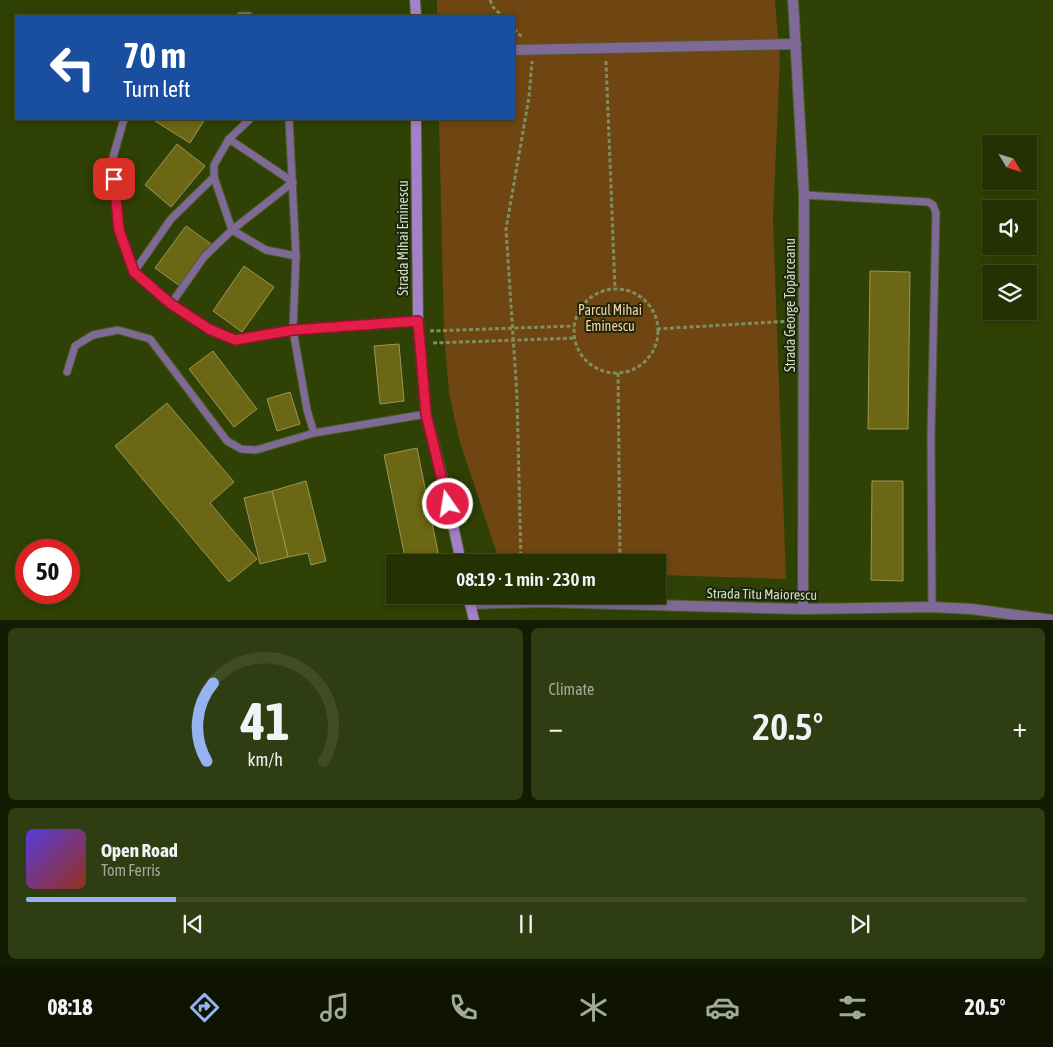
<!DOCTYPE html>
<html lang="en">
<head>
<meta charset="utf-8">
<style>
  body { margin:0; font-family:"Asap Condensed",sans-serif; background:#2f3d12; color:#f1f3f6; height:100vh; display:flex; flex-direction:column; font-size:19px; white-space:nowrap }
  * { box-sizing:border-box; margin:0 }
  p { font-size:16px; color:#a3a99a }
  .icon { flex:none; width:28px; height:28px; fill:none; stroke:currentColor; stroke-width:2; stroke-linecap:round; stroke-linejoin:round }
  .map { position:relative; height:620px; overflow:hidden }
  .drawer { display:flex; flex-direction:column; gap:8px; padding:8px; background:#131b02; flex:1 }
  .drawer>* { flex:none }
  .banner { position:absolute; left:15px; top:15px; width:500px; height:105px; border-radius:0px; box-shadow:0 2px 8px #0003,0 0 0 1px #404c25; background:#1a4fa0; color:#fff; overflow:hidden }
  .needle { width:32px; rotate:128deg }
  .controls { position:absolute; left:982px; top:135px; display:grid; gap:10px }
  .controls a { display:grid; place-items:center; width:55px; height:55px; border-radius:0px; background:#233103; box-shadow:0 2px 8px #0003,0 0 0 1px #404c25; font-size:25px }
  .speed { position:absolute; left:15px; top:539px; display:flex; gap:10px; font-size:25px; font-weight:700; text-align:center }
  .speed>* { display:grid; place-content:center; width:65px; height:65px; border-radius:50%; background:#233103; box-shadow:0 2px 8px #0003,0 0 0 1px #404c25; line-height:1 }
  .speed .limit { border:8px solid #d22; background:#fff; color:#111 }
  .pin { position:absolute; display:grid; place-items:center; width:42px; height:42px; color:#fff; margin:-21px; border-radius:10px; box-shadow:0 2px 8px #0006 }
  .me { position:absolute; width:55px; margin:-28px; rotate:347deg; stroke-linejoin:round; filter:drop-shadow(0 0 4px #0008) }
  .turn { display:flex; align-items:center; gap:18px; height:105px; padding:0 25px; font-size:22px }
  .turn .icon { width:65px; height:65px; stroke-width:2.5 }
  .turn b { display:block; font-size:35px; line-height:42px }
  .big { font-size:38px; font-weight:600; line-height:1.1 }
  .drawer .tile { flex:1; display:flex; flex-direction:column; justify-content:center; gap:8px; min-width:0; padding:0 18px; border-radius:8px; background:#2f3d12 }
  .drawer .dial { align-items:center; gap:0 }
  .dial svg { height:130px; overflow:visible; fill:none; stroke:#404c25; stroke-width:7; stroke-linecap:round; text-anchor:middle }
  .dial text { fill:#f1f3f6; stroke:none }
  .song { display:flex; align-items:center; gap:15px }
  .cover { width:60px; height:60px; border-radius:8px; background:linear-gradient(135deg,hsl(250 70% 55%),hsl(10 70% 35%)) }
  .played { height:5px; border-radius:2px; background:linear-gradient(90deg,#95b2f1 15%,#404c25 15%) }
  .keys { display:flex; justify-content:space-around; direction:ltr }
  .heat { display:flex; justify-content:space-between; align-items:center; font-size:28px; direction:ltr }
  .drawer .tiles { flex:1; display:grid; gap:8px; grid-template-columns:1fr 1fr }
  .tile:last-child { grid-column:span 2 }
  .trip { position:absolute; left:386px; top:554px; width:280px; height:50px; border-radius:0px; background:#233103; box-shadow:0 2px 8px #0003,0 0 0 1px #404c25; font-weight:600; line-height:50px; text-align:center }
  .tabs { display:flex; height:80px; justify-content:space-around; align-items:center; background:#0e1401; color:#a3a99a }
  .tabs .icon { width:35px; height:35px }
  .tabs .active { color:#95b2f1 }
  .tabs b { font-size:22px; color:#f1f3f6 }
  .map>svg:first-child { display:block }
  .green { fill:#6f4511 }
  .building { fill:#6c6715; stroke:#9a9757 }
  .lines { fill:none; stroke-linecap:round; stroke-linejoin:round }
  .service-casing { stroke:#4c5d26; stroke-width:9 }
  .minor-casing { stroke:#4c5d26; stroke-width:12 }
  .secondary-casing { stroke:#4c5d26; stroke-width:12 }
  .path { stroke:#7f8e61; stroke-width:3; stroke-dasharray:4 2.5; stroke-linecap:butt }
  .service { stroke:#7f6997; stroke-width:7 }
  .minor { stroke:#7f6997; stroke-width:10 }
  .secondary { stroke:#a581ca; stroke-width:10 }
  .route-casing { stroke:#92132f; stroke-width:12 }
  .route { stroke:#e11d48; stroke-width:9 }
  .labels { text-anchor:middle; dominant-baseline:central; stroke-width:4; stroke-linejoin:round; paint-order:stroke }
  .street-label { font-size:14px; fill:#d2dec0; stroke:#1c250d }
  .park-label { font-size:14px; fill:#fccea1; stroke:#1c250d }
</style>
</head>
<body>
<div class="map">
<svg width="1053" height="620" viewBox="0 0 1053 620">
  <rect width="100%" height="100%" fill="#2f4104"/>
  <polygon class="green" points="437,0 775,0 780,61 773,218 786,579 658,575 658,562 510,562 499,560 459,439 449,393 444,334 439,119 514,119 514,16 437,16"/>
  <g class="building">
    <polygon points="157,119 205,119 190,143 155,121"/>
    <polygon points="177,144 205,166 171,207 145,185"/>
    <polygon points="186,226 211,244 180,286 155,268"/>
    <polygon points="244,266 274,287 242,332 213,311"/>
    <polygon points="870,271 910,272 908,429 868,429"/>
    <polygon points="399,344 404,401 380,404 374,346"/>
    <polygon points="213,351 257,409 234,427 189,369"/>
    <polygon points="290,392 300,424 277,431 267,399"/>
    <polygon points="167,403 234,482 210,503 257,559 229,582 115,446"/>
    <polygon points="417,448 440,562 406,562 384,455"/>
    <polygon points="306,481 326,561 311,565 308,553 288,557 272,491"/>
    <polygon points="872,481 903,481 903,581 871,580"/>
    <polygon points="272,491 288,557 260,564 244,498"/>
  </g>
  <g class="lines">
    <defs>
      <g id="service">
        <polyline points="240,16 249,16"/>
        <polyline points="124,119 112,161 119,230 134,272 171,304 209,329 235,340 293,330 296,256 289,119"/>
        <polyline points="214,177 232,230 266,250 296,256"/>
        <polyline points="804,195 928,202 933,205 936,213 931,436 932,607"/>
        <polyline points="134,272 171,219 214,177 214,165 229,139 250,119"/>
        <polyline points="171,304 204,257 232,230 293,182 229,139"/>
        <polyline points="67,372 75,346 93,335 118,330 150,339 227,441 241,449 256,450 314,433 426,414"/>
        <polyline points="314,433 307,410 293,330 418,321"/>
      </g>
      <g id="minor">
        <polyline points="793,0 804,195 803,609"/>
        <polyline points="514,50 796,44"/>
        <polyline points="470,604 540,602 803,609 932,607 972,609 1053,620"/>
      </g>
      <g id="secondary">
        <polyline points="415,0 416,16"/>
        <polyline points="416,119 418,321 426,414 444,484 461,562"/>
        <polyline points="468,595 474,620"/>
      </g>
    </defs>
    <use href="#service" class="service-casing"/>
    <use href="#minor" class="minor-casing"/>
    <use href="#secondary" class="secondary-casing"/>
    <g class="path">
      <polyline points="490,0 493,7 502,16"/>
      <polyline points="514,29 522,37"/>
      <polyline points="606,61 615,289"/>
      <circle cx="616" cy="331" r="42"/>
      <polyline points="657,329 791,321"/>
      <polyline points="430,331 574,326"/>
      <polyline points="433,343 575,338"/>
      <polyline points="618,373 620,562"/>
      <polyline points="521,562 517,396 506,229 529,97 532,61"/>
    </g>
    <use href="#service" class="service"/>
    <use href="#minor" class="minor"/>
    <use href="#secondary" class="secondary"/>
  </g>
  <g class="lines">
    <defs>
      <polyline id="route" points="114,179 119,230 134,272 171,304 209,329 235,340 293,330 418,321 426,414 448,504"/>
    </defs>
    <use href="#route" class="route-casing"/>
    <use href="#route" class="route"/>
  </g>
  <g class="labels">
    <g class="street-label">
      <text transform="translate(403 238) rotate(-90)">Strada Mihai Eminescu</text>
      <text transform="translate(790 305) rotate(-90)">Strada George Topârceanu</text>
      <text transform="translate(762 594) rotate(1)">Strada Titu Maiorescu</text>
    </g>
    <g class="park-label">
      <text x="610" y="310">Parcul Mihai<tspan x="610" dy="16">Eminescu</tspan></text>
    </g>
  </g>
</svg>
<div class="controls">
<a><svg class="needle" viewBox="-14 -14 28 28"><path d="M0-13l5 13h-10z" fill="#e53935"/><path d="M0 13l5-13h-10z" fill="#a3a99a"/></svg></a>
<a><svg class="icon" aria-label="sound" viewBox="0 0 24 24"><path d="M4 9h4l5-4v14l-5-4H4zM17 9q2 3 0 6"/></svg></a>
<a><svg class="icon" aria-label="layers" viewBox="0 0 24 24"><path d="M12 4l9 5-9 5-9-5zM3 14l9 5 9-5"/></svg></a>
</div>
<div class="speed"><div class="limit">50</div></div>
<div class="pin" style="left:114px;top:179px;background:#d93025"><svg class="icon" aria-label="arrive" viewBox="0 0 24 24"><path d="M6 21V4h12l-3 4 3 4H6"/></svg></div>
<svg class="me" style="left:448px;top:504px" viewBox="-20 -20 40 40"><circle r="17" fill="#e11d48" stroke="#fff" stroke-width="3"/><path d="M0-11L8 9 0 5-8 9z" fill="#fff"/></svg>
<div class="trip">08:19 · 1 min · 230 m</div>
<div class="banner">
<div class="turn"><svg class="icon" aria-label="left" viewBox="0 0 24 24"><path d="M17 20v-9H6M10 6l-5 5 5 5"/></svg><div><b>70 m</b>Turn left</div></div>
</div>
</div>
<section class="drawer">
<div class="tiles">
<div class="tile dial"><svg viewBox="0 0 100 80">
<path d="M14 69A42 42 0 1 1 86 69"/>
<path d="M14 69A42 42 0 0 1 18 21" stroke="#95b2f1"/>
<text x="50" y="56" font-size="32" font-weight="700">41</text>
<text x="50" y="72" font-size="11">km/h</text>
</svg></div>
<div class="tile"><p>Climate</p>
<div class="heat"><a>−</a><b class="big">20.5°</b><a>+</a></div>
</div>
<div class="tile">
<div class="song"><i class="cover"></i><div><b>Open Road</b><p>Tom Ferris</p></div></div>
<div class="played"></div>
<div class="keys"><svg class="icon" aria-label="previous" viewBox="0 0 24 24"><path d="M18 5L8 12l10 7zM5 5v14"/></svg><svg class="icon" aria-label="pause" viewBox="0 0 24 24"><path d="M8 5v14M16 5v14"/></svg><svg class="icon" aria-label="next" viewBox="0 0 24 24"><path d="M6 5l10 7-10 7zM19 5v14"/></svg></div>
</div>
</div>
</section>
<nav class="tabs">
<b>08:18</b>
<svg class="icon active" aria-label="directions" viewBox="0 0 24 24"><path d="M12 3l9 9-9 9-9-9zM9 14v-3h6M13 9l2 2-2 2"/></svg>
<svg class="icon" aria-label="music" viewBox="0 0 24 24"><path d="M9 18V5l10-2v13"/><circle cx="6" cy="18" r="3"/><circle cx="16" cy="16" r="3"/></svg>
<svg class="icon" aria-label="phone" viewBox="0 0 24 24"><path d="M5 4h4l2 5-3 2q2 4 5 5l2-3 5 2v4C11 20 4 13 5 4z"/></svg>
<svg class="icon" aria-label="climate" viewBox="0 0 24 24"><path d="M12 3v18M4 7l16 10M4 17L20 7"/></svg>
<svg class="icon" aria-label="car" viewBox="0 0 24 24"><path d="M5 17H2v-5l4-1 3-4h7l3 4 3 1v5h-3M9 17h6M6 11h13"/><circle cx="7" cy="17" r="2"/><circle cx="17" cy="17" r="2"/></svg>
<svg class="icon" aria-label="filters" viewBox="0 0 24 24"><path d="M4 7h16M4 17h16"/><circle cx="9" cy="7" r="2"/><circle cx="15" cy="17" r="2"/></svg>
<b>20.5°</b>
</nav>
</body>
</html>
